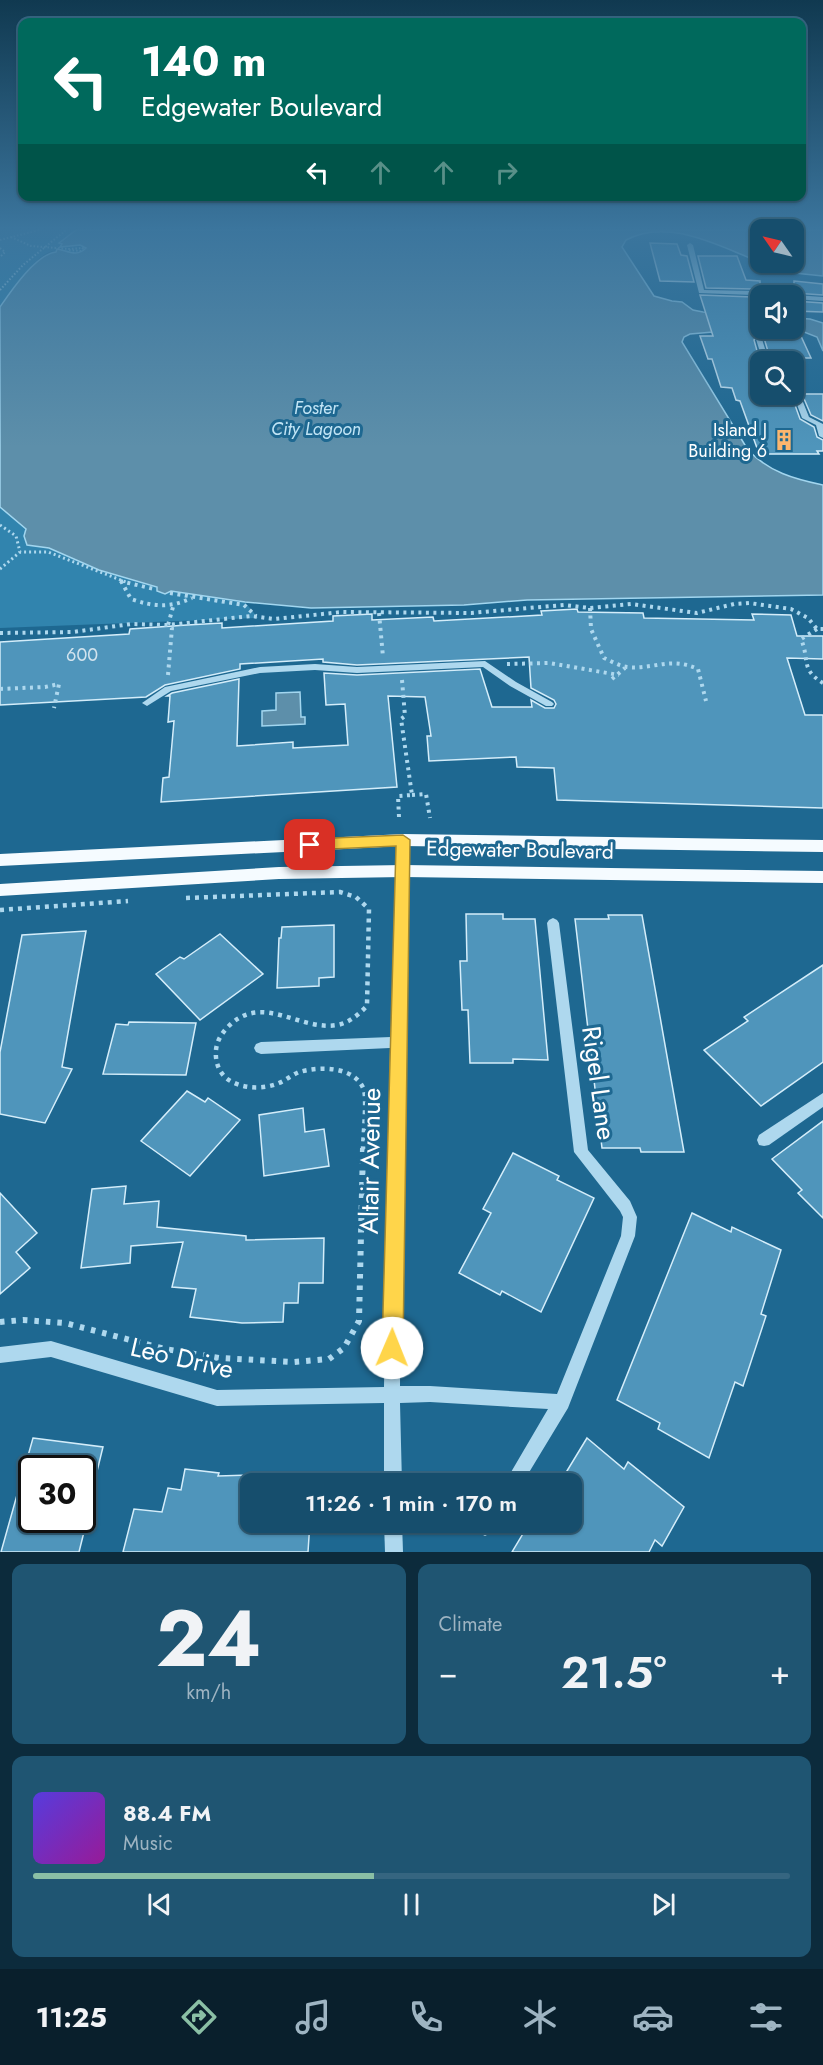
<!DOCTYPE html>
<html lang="en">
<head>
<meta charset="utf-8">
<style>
  body { margin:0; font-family:Jost,sans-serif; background:#1f5572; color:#f1f3f6; height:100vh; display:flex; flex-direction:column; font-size:22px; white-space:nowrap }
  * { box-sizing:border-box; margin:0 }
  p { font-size:20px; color:#9eb4c2 }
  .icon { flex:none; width:33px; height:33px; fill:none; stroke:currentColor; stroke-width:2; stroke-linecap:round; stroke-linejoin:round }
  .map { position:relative; height:1552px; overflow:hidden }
  .panel { display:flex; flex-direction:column; gap:12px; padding:12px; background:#0c2b3c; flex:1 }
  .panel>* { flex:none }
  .banner { position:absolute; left:18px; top:18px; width:788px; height:183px; border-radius:12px; box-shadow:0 2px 4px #0004,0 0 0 2px #356580; background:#00695c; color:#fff; overflow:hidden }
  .needle { width:39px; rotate:304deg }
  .tools { position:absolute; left:750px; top:219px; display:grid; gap:12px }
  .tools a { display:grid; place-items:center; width:54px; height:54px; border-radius:12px; background:#164e6d; box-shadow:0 2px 4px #0004,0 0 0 2px #356580; font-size:30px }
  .speed { position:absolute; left:18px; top:1455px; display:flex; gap:12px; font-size:30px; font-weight:700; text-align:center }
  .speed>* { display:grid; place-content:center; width:78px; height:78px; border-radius:50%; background:#164e6d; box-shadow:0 2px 4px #0004,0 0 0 2px #356580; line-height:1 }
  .speed .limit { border:3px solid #111; border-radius:9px; background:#fff; color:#111 }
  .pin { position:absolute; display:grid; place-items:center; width:51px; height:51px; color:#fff; margin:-26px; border-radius:12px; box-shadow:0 3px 9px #0006 }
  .me { position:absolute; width:66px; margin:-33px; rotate:1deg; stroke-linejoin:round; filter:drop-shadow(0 0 4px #0008) }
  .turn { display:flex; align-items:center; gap:21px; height:126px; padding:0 24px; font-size:27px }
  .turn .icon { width:78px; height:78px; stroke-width:2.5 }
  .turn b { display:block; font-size:42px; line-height:51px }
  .lanes { display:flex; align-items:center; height:57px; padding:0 24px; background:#0003; justify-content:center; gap:30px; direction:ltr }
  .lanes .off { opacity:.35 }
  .big { font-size:45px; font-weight:600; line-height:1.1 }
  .panel .tile { flex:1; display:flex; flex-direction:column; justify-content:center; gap:9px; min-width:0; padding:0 21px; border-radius:12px; background:#1f5572 }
  .panel .dial { align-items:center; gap:0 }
  .dial b { font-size:78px; line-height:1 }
  .song { display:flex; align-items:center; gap:18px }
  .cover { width:72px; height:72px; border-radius:9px; background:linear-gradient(135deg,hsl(250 70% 55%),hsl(300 70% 35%)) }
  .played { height:6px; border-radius:3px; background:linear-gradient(90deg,#8abfa5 45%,#356580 45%) }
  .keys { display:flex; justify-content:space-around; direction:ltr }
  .heat { display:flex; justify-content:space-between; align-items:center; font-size:33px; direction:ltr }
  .panel .tiles { flex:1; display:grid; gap:12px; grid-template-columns:1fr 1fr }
  .tile:last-child { grid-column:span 2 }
  .trip { position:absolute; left:240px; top:1473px; width:342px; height:60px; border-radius:12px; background:#164e6d; box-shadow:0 2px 4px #0004,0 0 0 2px #356580; font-weight:600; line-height:60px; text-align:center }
  .tabs { display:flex; height:96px; justify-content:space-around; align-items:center; background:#091f2c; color:#9eb4c2 }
  .tabs .icon { width:42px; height:42px }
  .tabs .current { color:#8abfa5 }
  .tabs b { font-size:27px; color:#f1f3f6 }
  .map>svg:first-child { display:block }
  .green { fill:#3184ae }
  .water { fill:#5d8faa; stroke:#a2d6ef; stroke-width:1.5 }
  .building { fill:#4f95bb; stroke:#d4edfa; stroke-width:1.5 }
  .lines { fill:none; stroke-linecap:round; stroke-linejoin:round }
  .path-far4 { stroke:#aed8ee; stroke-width:2; stroke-dasharray:1.5 2; stroke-linecap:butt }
  .path-far3 { stroke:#aed8ee; stroke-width:3; stroke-dasharray:2 3; stroke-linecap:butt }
  .path-far2 { stroke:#aed8ee; stroke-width:4; stroke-dasharray:3 4.5; stroke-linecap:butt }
  .path-far1 { stroke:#aed8ee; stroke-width:4.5; stroke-dasharray:4 5; stroke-linecap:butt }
  .path { stroke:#aed8ee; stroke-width:6; stroke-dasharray:4.5 7; stroke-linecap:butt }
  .minor { fill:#aed8ee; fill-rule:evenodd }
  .major { fill:#f5fbff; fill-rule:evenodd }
  .route { fill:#ffd54a; stroke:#a68a30; stroke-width:1.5 }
  .labels { text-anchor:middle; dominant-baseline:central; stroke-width:6; stroke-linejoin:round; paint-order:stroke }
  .far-water-label { font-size:18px; font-style:italic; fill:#c1e4f5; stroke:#1e6891 }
  .far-poi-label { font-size:18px; fill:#fff; stroke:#1e6891; text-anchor:end }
  .number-label { font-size:18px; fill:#d3e4ee }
  .street-label { font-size:21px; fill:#fff; stroke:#1e6891 }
  .near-street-label { font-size:26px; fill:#fff; stroke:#1e6891 }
</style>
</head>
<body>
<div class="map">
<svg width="823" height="1552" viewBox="0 0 823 1552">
  <rect width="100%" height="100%" fill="#1e6891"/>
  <g class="green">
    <path d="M0,230H76L59,242C69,248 77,244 87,248C74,259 60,246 47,253C33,260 9,294 0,307Z"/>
    <polygon points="0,507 26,529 24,536 27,545 49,548 99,570 157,587 245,602 258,618 0,628"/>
  </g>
  <g class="water">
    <path d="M76,230H760V262C720,247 669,217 626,240L622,247L654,296L672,301L682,302L693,310L703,312L753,314L760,317V327L728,326L713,332L690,334L684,337L682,342L748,450C769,472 794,479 823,485V595L527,600L464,605L311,608L245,602L171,591L165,594L157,591V587L99,570L49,548L27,545L24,536L26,529L0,507V307C11,291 36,254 56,252L57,249C67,250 76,258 86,248L80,245L60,247L62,244L59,243Z"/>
    <polygon points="794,230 823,230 823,276 794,273 762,263 794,262"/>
    <polygon points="794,318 810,319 823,323 823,351 817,337 799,330 771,329 794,328"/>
    <polygon points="300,692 301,717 305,717 305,724 262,726 262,711 276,710 276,693"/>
  </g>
  <g class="building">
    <polygon points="650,243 677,244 681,255 687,256 694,282 660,281"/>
    <polygon points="698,256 737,256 746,280 760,281 760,292 754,289 706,288"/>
    <polygon points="794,281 823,284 823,295 794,293"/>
    <polygon points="700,295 753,297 760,300 760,328 764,328 766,334 800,334 811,358 770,358 764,338 758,335 754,340 759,358 757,358 758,360 753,360 760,379 760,394 791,394 800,419 814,427 817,437 823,440 823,451 817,451 819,454 768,454 762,453 760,448 757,448 740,401 736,400 732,388 721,387 712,359 708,359 700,336 713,336"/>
    <polygon points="794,301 823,303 823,312 794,311"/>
    <polygon points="802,394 823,394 823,421 811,415"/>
    <polygon points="577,609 578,612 643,613 644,618 754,620 752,614 791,615 797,636 823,636 823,659 787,658 805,715 823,715 823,808 557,800 554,768 517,767 516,757 429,761 427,736 431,736 425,697 388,696 397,787 161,802 163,778 169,777 174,721 168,722 170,696 167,696 172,693 239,679 237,746 293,742 293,748 348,745 345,704 326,705 324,673 357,675 480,669 492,707 532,707 531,700 545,708 554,708 556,704 554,700 531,688 529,657 357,665 323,662 323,659 240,664 240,669 165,685 146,697 0,705 0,642 129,634 130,629 187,625 222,623 222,628 333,621 333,616 372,614 372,620 433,617 434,621 542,615 541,611"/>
    <polygon points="466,914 503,914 503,919 535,919 548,1060 513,1059 513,1063 470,1063 468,1010 462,1010 460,961 467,961"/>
    <polygon points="608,915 642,915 684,1152 641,1152 640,1148 602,1148 575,919 609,919"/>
    <polygon points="334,925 334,977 319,978 319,986 277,988 279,938 281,938 282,927"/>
    <polygon points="86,931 62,1067 72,1069 45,1123 0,1114 0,1052 22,935"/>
    <polygon points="220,934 263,974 200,1020 156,974 180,957 184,959"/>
    <polygon points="823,965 823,1062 761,1106 704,1050 748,1021 744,1017"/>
    <polygon points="129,1022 196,1023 186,1075 103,1074 116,1024 128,1025"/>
    <polygon points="187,1091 205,1102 208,1098 240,1120 190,1176 141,1141"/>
    <polygon points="303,1108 305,1132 324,1129 329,1166 264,1176 259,1115"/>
    <polygon points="823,1121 823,1218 798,1193 802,1190 772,1159"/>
    <polygon points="513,1153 559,1176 557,1180 594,1198 541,1312 502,1291 500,1295 459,1273 491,1213 483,1209"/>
    <polygon points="126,1186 124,1204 159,1201 157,1227 246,1236 246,1240 324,1238 323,1283 299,1283 298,1303 284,1303 283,1322 242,1323 190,1317 196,1289 172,1287 183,1242 131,1246 130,1263 81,1268 92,1189"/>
    <polygon points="0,1193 37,1233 16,1252 30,1268 0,1294"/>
    <polygon points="692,1213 731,1232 732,1227 781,1250 761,1314 766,1316 743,1386 735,1382 709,1458 658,1429 660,1423 617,1400"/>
    <polygon points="33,1438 103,1447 89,1504 82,1503 82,1468 32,1468 32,1520 87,1520 79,1552 1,1552"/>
    <polygon points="587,1438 624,1469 628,1462 684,1507 662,1546 655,1540 649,1552 512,1552 530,1522 572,1522 572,1484 559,1484"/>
    <polygon points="185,1469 219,1473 218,1476 250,1475 250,1522 310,1522 308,1552 123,1552 134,1509 162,1512 168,1488 181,1490"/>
  </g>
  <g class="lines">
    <g class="path-far4">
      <polyline points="11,237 31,246 69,249"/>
      <polyline points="0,240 39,230"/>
      <polyline points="0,248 5,252 0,257"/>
      <polygon points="83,248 81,251 68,250 69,249"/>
      <polyline points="0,290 23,265 66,230"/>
    </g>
    <g class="path-far3">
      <polyline points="0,525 16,536 20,552 48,552 126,582"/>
      <polyline points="0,569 20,552"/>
    </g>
    <g class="path-far2">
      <polyline points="120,581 154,589"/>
      <path d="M121,581L131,599C154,607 170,608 192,598"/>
      <polyline points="170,593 244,605 256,616"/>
      <path d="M590,608L591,629L604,658C611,661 619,666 627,667C653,670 670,656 698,669L706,701"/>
      <polyline points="379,613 383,657"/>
      <path d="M817,629L801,639C810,660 800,669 823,683"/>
      <polyline points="0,633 73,632 131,624 168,625 251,616 274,619 342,612 471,613 564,605 590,608 631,604 697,613 734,604 749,603 791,609 808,618 817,629 823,629"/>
      <polyline points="507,664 549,663 619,675"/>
      <polyline points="168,675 172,628 168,625 173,607"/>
      <polyline points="612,679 625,668"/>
      <polyline points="0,689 45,687 59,684 54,708"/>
      <polyline points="412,795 426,794 430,818"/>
      <polyline points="399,817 398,796 412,795 401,719 405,716 402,680"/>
    </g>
    <g class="path-far1">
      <path d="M186,898L340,892L356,897L369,909L367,1006C358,1015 349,1023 337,1025C300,1031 265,995 232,1023C224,1030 217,1039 216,1050C215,1060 218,1071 226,1078C240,1089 263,1090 279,1083C286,1080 292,1075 299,1072C320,1066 355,1066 364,1090C367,1101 363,1137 363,1150"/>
      <polyline points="0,910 128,901"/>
    </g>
    <polyline class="path" points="0,1322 23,1320 65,1323 165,1349 219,1358 294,1362 329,1359 344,1348 359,1321 363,1148"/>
    <g class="minor">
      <polygon points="690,243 693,245 704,290 754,291 764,296 760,296 760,298 753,295 699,293 687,245"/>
      <polygon points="794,295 823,297 823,301 794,299"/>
      <polygon points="759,337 762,339 769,362 763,362 756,339"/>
      <polygon points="794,385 797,387 809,417 823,424 823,438 819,436 816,425 802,418 793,394"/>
      <polygon points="485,661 516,682 552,702 554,704 552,706 546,706 510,686 483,667 357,673 315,670 260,673 171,691 147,706 142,703 165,687 260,667 315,664 357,667"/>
      <polygon points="403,836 407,837 409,840 403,1042 400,1386 430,1386 557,1394 621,1236 623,1217 620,1211 574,1152 547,923 549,920 553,918 557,920 559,923 588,1150 630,1201 637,1217 635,1236 568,1408 522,1484 504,1484 548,1409 430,1402 400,1403 402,1484 384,1484 384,1403 217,1406 51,1357 0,1363 0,1347 51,1341 217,1390 384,1387 390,1048 261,1054 256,1052 254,1048 256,1044 261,1042 391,1037 397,840 399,837"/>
      <polygon points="823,1093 823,1107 769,1145 764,1146 759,1145 757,1140 759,1135"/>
      <polygon points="384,1522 402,1522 403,1552 385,1552"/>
      <polygon points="478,1522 497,1522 491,1533 485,1536 479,1533 476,1527"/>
    </g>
    <g class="major">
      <polygon points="403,834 823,840 823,852 403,846 0,866 0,854"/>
      <polygon points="404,865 823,871 823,883 404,877 279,879 0,896 0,884 279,867"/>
    </g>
  </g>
  <linearGradient id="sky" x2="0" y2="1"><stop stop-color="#103950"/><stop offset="0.51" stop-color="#3b759d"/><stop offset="1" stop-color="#3b759d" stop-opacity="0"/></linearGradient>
  <rect width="823" height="447" fill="url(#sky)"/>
  <polygon class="route" points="403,835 410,840 403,1348 400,1355 392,1359 385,1355 382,1348 396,846 310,850 303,845 310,839"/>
  <defs>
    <symbol id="building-bare" viewBox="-9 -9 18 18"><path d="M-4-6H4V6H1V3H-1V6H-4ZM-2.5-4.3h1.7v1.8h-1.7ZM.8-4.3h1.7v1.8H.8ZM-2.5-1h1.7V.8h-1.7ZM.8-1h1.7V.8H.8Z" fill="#fcb66e" stroke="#1e6891" stroke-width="2.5" paint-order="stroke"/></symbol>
  </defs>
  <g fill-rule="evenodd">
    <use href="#building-bare" x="769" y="425" width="30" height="30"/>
  </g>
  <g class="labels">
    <g class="far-water-label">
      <text x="316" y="408">Foster<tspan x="316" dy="21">City Lagoon</tspan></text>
    </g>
    <g class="far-poi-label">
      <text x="767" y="430">Island J<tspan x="767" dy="21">Building 6</tspan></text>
    </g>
    <g class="number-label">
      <text x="82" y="655">600</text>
    </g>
    <g class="street-label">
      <text transform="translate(520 850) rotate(1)">Edgewater Boulevard</text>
    </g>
    <g class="near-street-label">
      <text transform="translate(599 1083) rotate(82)">Rigel Lane</text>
      <text transform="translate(370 1161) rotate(-89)">Altair Avenue</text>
      <text transform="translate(182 1358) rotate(13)">Leo Drive</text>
    </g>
  </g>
</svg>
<div class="tools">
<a><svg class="needle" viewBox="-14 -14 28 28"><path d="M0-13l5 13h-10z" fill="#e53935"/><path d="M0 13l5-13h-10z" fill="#9eb4c2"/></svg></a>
<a><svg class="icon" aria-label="sound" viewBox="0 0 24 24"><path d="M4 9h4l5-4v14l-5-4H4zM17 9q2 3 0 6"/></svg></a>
<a><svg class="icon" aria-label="search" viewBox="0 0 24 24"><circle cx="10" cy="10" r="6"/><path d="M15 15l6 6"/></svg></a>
</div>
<div class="speed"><div class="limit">30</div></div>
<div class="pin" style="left:310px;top:845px;background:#d93025"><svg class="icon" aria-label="arrive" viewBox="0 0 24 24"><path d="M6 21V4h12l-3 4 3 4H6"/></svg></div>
<svg class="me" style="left:392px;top:1348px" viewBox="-20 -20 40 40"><circle r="19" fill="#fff"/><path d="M0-13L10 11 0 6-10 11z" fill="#ffd54a"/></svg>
<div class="trip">11:26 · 1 min · 170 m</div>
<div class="banner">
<div class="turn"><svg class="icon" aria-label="left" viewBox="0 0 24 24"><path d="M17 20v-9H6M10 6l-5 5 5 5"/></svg><div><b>140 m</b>Edgewater Boulevard</div></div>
<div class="lanes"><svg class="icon" aria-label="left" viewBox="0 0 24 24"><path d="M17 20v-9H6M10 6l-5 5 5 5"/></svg><svg class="icon off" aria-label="ahead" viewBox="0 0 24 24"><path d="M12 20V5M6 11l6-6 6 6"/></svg><svg class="icon off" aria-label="ahead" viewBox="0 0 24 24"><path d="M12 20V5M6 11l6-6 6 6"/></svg><svg class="icon off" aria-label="right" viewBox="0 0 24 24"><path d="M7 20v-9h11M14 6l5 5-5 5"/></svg></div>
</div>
</div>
<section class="panel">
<div class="tiles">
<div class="tile dial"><b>24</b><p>km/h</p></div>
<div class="tile"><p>Climate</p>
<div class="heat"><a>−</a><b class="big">21.5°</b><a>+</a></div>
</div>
<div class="tile">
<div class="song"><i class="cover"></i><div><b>88.4 FM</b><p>Music</p></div></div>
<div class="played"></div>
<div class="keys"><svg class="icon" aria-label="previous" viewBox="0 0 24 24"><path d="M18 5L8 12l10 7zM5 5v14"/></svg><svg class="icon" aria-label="pause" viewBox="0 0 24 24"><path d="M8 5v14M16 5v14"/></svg><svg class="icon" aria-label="next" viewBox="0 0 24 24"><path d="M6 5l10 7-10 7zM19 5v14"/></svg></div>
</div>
</div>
</section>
<nav class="tabs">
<b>11:25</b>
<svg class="icon current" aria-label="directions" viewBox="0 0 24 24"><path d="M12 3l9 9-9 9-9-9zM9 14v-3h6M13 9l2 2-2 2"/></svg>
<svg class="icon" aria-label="music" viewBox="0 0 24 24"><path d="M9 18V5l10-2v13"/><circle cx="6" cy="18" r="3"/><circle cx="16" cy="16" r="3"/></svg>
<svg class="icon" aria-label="phone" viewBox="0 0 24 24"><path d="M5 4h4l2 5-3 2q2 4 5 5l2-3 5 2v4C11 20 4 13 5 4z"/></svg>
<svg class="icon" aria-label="climate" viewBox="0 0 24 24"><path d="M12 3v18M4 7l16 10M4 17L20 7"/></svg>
<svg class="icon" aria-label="car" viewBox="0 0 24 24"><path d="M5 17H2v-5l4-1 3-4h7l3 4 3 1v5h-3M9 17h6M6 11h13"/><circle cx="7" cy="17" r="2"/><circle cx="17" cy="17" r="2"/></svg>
<svg class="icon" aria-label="filters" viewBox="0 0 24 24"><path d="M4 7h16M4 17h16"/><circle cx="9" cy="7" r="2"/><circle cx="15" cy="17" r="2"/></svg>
</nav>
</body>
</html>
